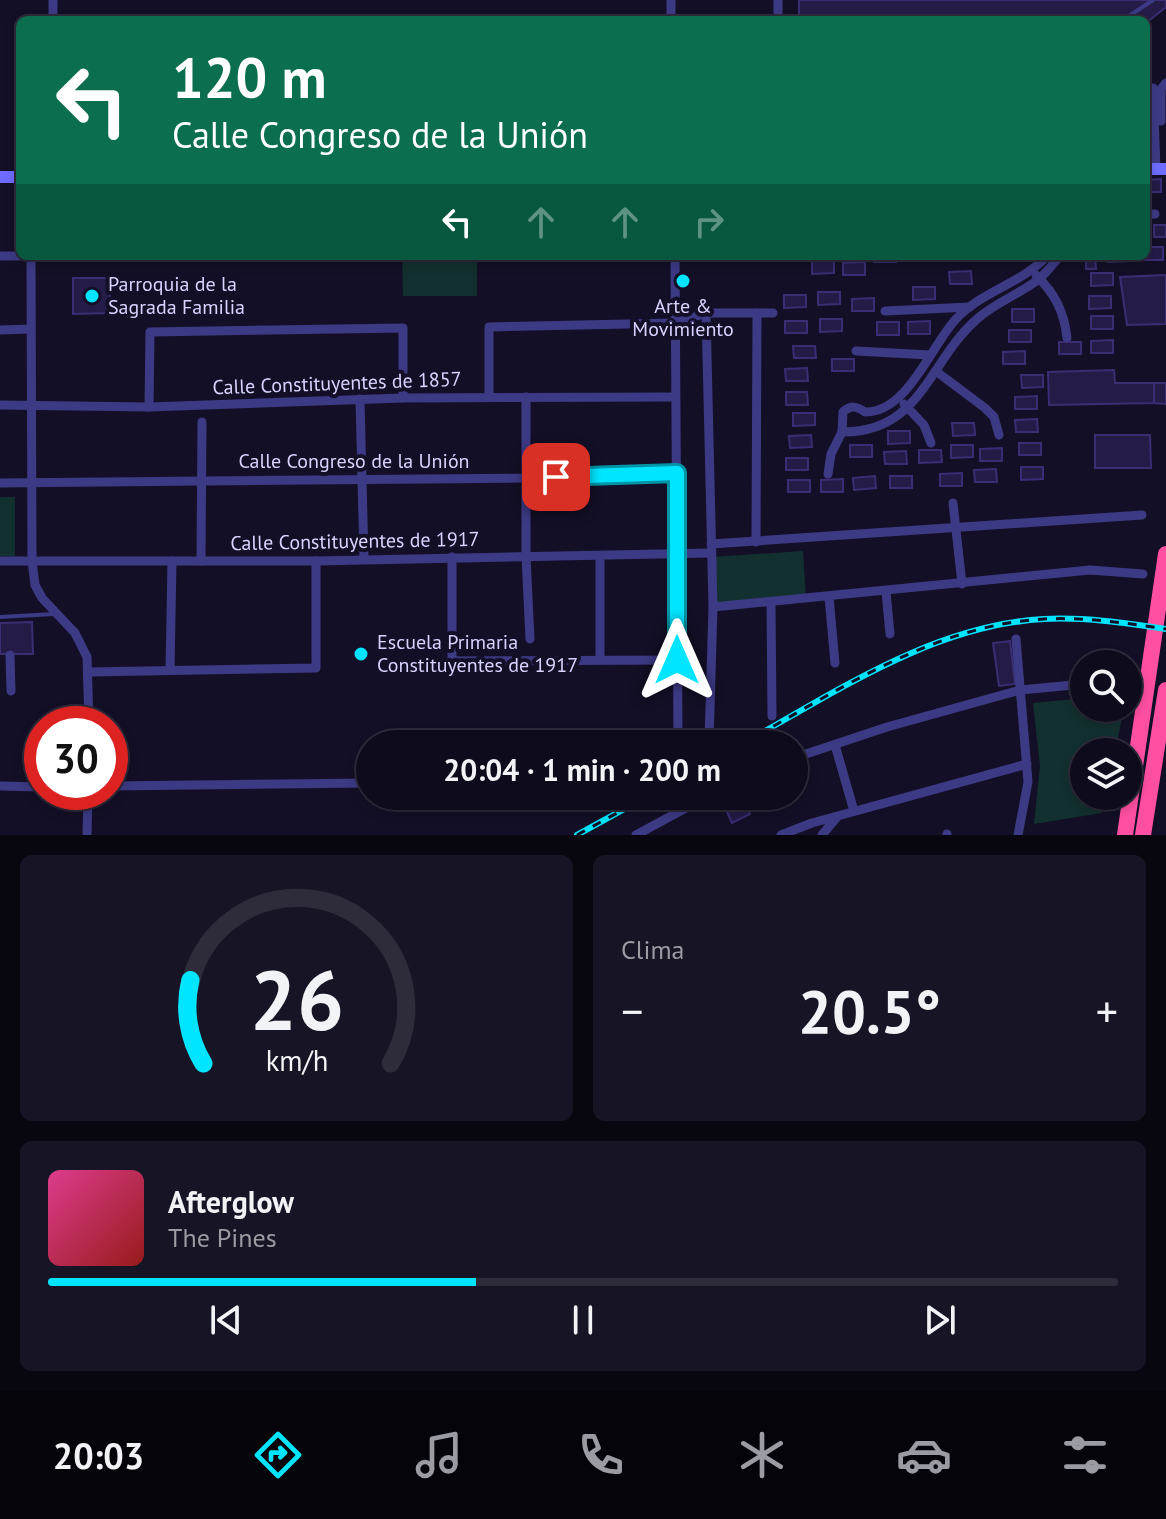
<!DOCTYPE html>
<html lang="es">
<head>
<meta charset="utf-8">
<style>
  body { margin:0; font-family:"PT Sans",sans-serif; background:#171425; color:#f1f3f6; height:100vh; display:flex; flex-direction:column; font-size:30px; white-space:nowrap }
  * { box-sizing:border-box; margin:0 }
  p { font-size:26px; color:#9b9ba3 }
  .icon { flex:none; width:44px; height:44px; fill:none; stroke:currentColor; stroke-width:2; stroke-linecap:round; stroke-linejoin:round }
  .map { position:relative; height:835px; overflow:hidden }
  .side { display:flex; flex-direction:column; gap:20px; padding:20px; background:#08060f; flex:1 }
  .side>* { flex:none }
  .top-card { position:absolute; left:16px; top:16px; width:1134px; height:244px; border-radius:12px; box-shadow:0 4px 12px #0003,0 0 0 2px #2e2b3b; background:#0b6e4f; color:#fff; overflow:hidden }
  .controls { position:absolute; left:1070px; top:650px; display:grid; gap:16px }
  .controls a { display:grid; place-items:center; width:72px; height:72px; border-radius:50%; background:#0e0b1c; box-shadow:0 4px 12px #0003,0 0 0 2px #2e2b3b; font-size:40px }
  .speed { position:absolute; left:24px; top:706px; display:flex; gap:16px; font-size:40px; font-weight:700; text-align:center }
  .speed>* { display:grid; place-content:center; width:104px; height:104px; border-radius:50%; background:#0e0b1c; box-shadow:0 4px 12px #0003,0 0 0 2px #2e2b3b; line-height:1 }
  .speed .limit { border:12px solid #d22; background:#fff; color:#111 }
  .pin { position:absolute; display:grid; place-items:center; width:68px; height:68px; color:#fff; margin:-34px; border-radius:16px; box-shadow:0 4px 12px #0006 }
  .me { position:absolute; width:88px; margin:-44px; rotate:0deg; stroke-linejoin:round; filter:drop-shadow(0 0 6px #0008) }
  .turn { display:flex; align-items:center; gap:28px; height:168px; padding:0 24px; font-size:36px }
  .turn .icon { width:104px; height:104px; stroke-width:2.5 }
  .turn b { display:block; font-size:56px; line-height:68px }
  .lanes { display:flex; align-items:center; height:76px; padding:0 24px; background:#0003; justify-content:center; gap:40px; direction:ltr }
  .lanes .off { opacity:.35 }
  .big { font-size:60px; font-weight:600; line-height:1.1 }
  .side .card { flex:1; display:flex; flex-direction:column; justify-content:center; gap:12px; min-width:0; padding:0 28px; border-radius:12px; background:#171425 }
  .side .dial { align-items:center; gap:0 }
  .dial svg { height:208px; overflow:visible; fill:none; stroke:#2e2b3b; stroke-width:7; stroke-linecap:round; text-anchor:middle }
  .dial text { fill:#f1f3f6; stroke:none }
  .song { display:flex; align-items:center; gap:24px }
  .cover { width:96px; height:96px; border-radius:12px; background:linear-gradient(135deg,hsl(330 70% 55%),hsl(0 70% 35%)) }
  .played { height:8px; border-radius:4px; background:linear-gradient(90deg,#00e5ff 40%,#2e2b3b 40%) }
  .keys { display:flex; justify-content:space-around; direction:ltr }
  .heat { display:flex; justify-content:space-between; align-items:center; font-size:44px; direction:ltr }
  .side .tiles { flex:1; display:grid; gap:20px; grid-template-columns:1fr 1fr }
  .card:last-child { grid-column:span 2 }
  .trip { position:absolute; left:356px; top:730px; width:452px; height:80px; border-radius:40px; background:#0e0b1c; box-shadow:0 4px 12px #0003,0 0 0 2px #2e2b3b; font-weight:600; line-height:80px; text-align:center }
  .tab-bar { display:flex; height:128px; justify-content:space-around; align-items:center; background:#06040b; color:#9b9ba3 }
  .tab-bar .icon { width:56px; height:56px }
  .tab-bar .active { color:#00e5ff }
  .tab-bar b { font-size:36px; color:#f1f3f6 }
  .map>svg:first-child { display:block }
  .green { fill:#12302f }
  .building { fill:#241b47; stroke:#3b2d73; stroke-width:2 }
  .lines { fill:none; stroke-linecap:round; stroke-linejoin:round }
  .lane { stroke:#3d3a85; stroke-width:4 }
  .street { stroke:#3d3a85; stroke-width:9 }
  .secondary { stroke:#6f6bff; stroke-width:12 }
  .highway { stroke:#ff4fa3; stroke-width:16 }
  .rail-casing { stroke:#00e5ff; stroke-width:6 }
  .rail { stroke:#130f26; stroke-width:3; stroke-dasharray:9; stroke-linecap:butt }
  .route-casing { stroke:#0095a6; stroke-width:20 }
  .route { stroke:#00e5ff; stroke-width:14 }
  .poi-dot { fill:#00e5ff; stroke:#130f26; stroke-width:3 }
  .labels { text-anchor:middle; dominant-baseline:central; stroke-width:8; stroke-linejoin:round; paint-order:stroke }
  .poi-label { font-size:20px; fill:#d9d4ff; stroke:#130f26; text-anchor:start }
  .street-label { font-size:20px; fill:#d9d4ff; stroke:#130f26 }
</style>
</head>
<body>
<div class="map">
<svg width="1166" height="835" viewBox="0 0 1166 835">
  <rect width="100%" height="100%" fill="#130f26"/>
  <g class="green">
    <polygon points="402,256 477,256 477,296 403,296"/>
    <rect x="0" y="497" width="15" height="59"/>
    <polygon points="803,551 806,598 713,604 710,557"/>
    <polygon points="1084,698 1084,708 1124,708 1115,752 1084,752 1084,796 1106,796 1102,813 1034,824 1040,766 1033,703"/>
  </g>
  <g class="building">
    <polygon points="799,0 1166,0 1166,7 1146,23 1146,20 799,20"/>
    <polygon points="1146,94 1150,94 1152,155 1146,155"/>
    <polygon points="1161,179 1161,192 1146,192 1146,180"/>
    <rect x="1154" y="225" width="12" height="12"/>
    <polygon points="1146,247 1163,247 1163,260 1141,260 1141,256 1146,256"/>
    <rect x="874" y="256" width="22" height="6"/>
    <rect x="975" y="256" width="22" height="5"/>
    <polygon points="1082,256 1095,256 1096,269 1086,269 1086,260 1082,260"/>
    <polygon points="1108,256 1130,256 1130,261 1108,262"/>
    <polygon points="812,261 834,261 834,273 812,274"/>
    <polygon points="865,262 865,275 843,275 843,263"/>
    <polygon points="971,271 972,284 950,284 949,272"/>
    <polygon points="1091,273 1113,273 1113,285 1091,286"/>
    <polygon points="1166,275 1166,324 1127,325 1120,277"/>
    <polygon points="73,278 110,278 110,313 73,314"/>
    <polygon points="913,287 935,287 935,299 913,300"/>
    <polygon points="818,292 840,292 840,304 818,305"/>
    <polygon points="784,295 806,295 806,307 784,308"/>
    <polygon points="1089,296 1111,296 1111,308 1089,309"/>
    <polygon points="874,298 874,311 852,311 852,299"/>
    <rect x="1012" y="309" width="22" height="13"/>
    <rect x="1091" y="316" width="22" height="13"/>
    <polygon points="820,319 842,319 842,331 820,332"/>
    <rect x="785" y="321" width="22" height="12"/>
    <polygon points="930,321 930,334 908,334 908,322"/>
    <rect x="877" y="322" width="22" height="13"/>
    <rect x="1009" y="330" width="22" height="12"/>
    <polygon points="1113,340 1113,353 1091,353 1091,341"/>
    <rect x="1059" y="342" width="22" height="12"/>
    <polygon points="793,346 815,346 816,358 794,358"/>
    <polygon points="1025,351 1025,364 1003,364 1003,352"/>
    <rect x="832" y="359" width="22" height="12"/>
    <polygon points="807,368 808,381 786,381 785,369"/>
    <polygon points="1114,370 1115,383 1154,383 1154,403 1049,405 1048,372"/>
    <polygon points="1021,375 1043,375 1043,387 1022,388"/>
    <polygon points="1154,383 1166,383 1166,404 1154,403"/>
    <polygon points="786,392 807,392 808,405 786,405"/>
    <polygon points="1037,396 1037,409 1015,409 1015,397"/>
    <polygon points="793,413 815,413 815,425 793,426"/>
    <polygon points="1037,419 1038,432 1016,432 1015,420"/>
    <polygon points="952,423 974,423 975,435 953,436"/>
    <polygon points="888,431 910,431 910,443 888,444"/>
    <polygon points="811,435 812,447 790,448 789,436"/>
    <polygon points="1095,435 1150,435 1151,468 1095,468"/>
    <rect x="1019" y="443" width="22" height="12"/>
    <rect x="850" y="445" width="22" height="12"/>
    <polygon points="951,445 973,445 973,457 951,458"/>
    <polygon points="1002,448 1002,461 980,461 980,449"/>
    <polygon points="919,450 941,450 942,462 919,463"/>
    <polygon points="906,451 907,464 885,464 884,452"/>
    <rect x="786" y="458" width="22" height="12"/>
    <polygon points="1021,467 1043,467 1043,479 1021,480"/>
    <polygon points="996,469 997,482 975,482 974,470"/>
    <polygon points="962,473 962,486 940,486 940,474"/>
    <polygon points="875,476 876,488 854,490 853,478"/>
    <rect x="890" y="476" width="22" height="12"/>
    <polygon points="843,479 843,492 821,492 821,480"/>
    <rect x="788" y="480" width="22" height="12"/>
    <polygon points="32,622 33,654 0,654 0,623"/>
    <polygon points="1010,641 1015,684 999,686 993,643"/>
    <polygon points="727,796 742,796 750,814 732,823 721,799"/>
  </g>
  <g class="lines">
    <g class="lane">
      <polyline points="1123,20 1153,0"/>
      <polyline points="0,617 54,614"/>
    </g>
    <g class="street">
      <polyline points="671,0 671,20"/>
      <polyline points="778,0 778,20"/>
      <polyline points="53,20 53,0"/>
      <polyline points="1146,88 1153,88 1156,169"/>
      <polyline points="1161,121 1161,89 1166,83"/>
      <polyline points="1146,214 1155,214"/>
      <polyline points="0,256 20,256"/>
      <polyline points="31,256 32,561 35,585 42,598 75,633 87,657 89,724"/>
      <path d="M1036,275C1055,294 1064,311 1067,338"/>
      <polyline points="885,311 970,307"/>
      <polyline points="706,313 713,607 709,741"/>
      <polyline points="0,330 30,329"/>
      <polyline points="856,351 930,355"/>
      <polyline points="937,372 985,408 994,417 999,435"/>
      <polyline points="489,397 489,327 675,323 706,313 773,313"/>
      <polyline points="526,397 526,557 530,639"/>
      <polyline points="360,399 364,559"/>
      <polyline points="904,404 924,425 931,443"/>
      <polyline points="0,405 149,407 403,398 675,397"/>
      <polyline points="149,407 150,332 403,328 403,398"/>
      <path d="M842,432L843,412C851,405 856,406 865,412C907,413 931,346 956,319C982,291 1021,284 1047,256"/>
      <path d="M842,432C921,433 928,362 977,319C996,302 1020,294 1039,279C1047,272 1054,263 1060,256"/>
      <polyline points="828,474 831,454 842,432"/>
      <polyline points="0,483 526,478 677,473"/>
      <polyline points="953,503 962,584"/>
      <polyline points="756,542 757,313"/>
      <polyline points="711,544 1142,515"/>
      <polyline points="600,556 600,659"/>
      <polyline points="452,557 452,661 677,660"/>
      <polyline points="0,561 316,561 711,553"/>
      <polyline points="201,561 202,422"/>
      <polyline points="886,592 890,634"/>
      <polyline points="829,597 835,663"/>
      <polyline points="771,602 772,716"/>
      <polyline points="713,607 1090,570 1143,574"/>
      <polyline points="1016,639 1028,782 1018,835"/>
      <polyline points="10,655 11,691"/>
      <polyline points="170,670 172,561"/>
      <polyline points="89,672 316,668 316,561"/>
      <polyline points="673,744 678,740 675,256"/>
      <polyline points="835,745 854,811"/>
      <polyline points="794,758 887,727 1020,690 1084,684"/>
      <polyline points="0,786 42,787"/>
      <polyline points="110,786 370,783"/>
      <polyline points="87,835 88,792"/>
      <polyline points="636,835 708,796"/>
      <polyline points="781,835 812,823 1027,764"/>
      <polyline points="822,835 837,817"/>
      <polyline points="947,835 947,834"/>
    </g>
    <g class="secondary">
      <polyline points="1146,169 1166,169"/>
      <polyline points="0,177 20,177"/>
    </g>
    <g class="highway">
      <polyline points="1125,835 1166,554"/>
      <polyline points="1143,835 1166,690"/>
    </g>
    <defs>
      <g id="rail">
        <path d="M742,744C836,692 933,625 1044,619C1085,617 1126,623 1166,629"/>
        <polyline points="577,835 648,796"/>
      </g>
    </defs>
    <use href="#rail" class="rail-casing"/>
    <use href="#rail" class="rail"/>
  </g>
  <g class="lines">
    <defs>
      <polyline id="route" points="556,477 677,473 677,660"/>
    </defs>
    <use href="#route" class="route-casing"/>
    <use href="#route" class="route"/>
  </g>
  <g class="poi-dot">
    <circle cx="683" cy="281" r="8"/>
    <circle cx="92" cy="296" r="8"/>
    <circle cx="361" cy="654" r="8"/>
  </g>
  <g class="labels">
    <g class="poi-label">
      <text x="108" y="284">Parroquia de la<tspan x="108" dy="23">Sagrada Familia</tspan></text>
      <text x="683" y="306" text-anchor="middle">Arte &amp;<tspan x="683" dy="23">Movimiento</tspan></text>
      <text x="377" y="642">Escuela Primaria<tspan x="377" dy="23">Constituyentes de 1917</tspan></text>
    </g>
    <g class="street-label">
      <text transform="translate(337 383) rotate(-2)">Calle Constituyentes de 1857</text>
      <text x="354" y="461">Calle Congreso de la Unión</text>
      <text transform="translate(355 541) rotate(-1)">Calle Constituyentes de 1917</text>
    </g>
  </g>
</svg>
<div class="controls">
<a><svg class="icon" aria-label="search" viewBox="0 0 24 24"><circle cx="10" cy="10" r="6"/><path d="M15 15l6 6"/></svg></a>
<a><svg class="icon" aria-label="layers" viewBox="0 0 24 24"><path d="M12 4l9 5-9 5-9-5zM3 14l9 5 9-5"/></svg></a>
</div>
<div class="speed"><div class="limit">30</div></div>
<div class="pin" style="left:556px;top:477px;background:#d93025"><svg class="icon" aria-label="arrive" viewBox="0 0 24 24"><path d="M6 21V4h12l-3 4 3 4H6"/></svg></div>
<svg class="me" style="left:677px;top:660px" viewBox="-20 -20 40 40"><path d="M0-17L14 15 0 8-14 15z" fill="#00e5ff" stroke="#fff" stroke-width="4"/></svg>
<div class="trip">20:04 · 1 min · 200 m</div>
<div class="top-card">
<div class="turn"><svg class="icon" aria-label="left" viewBox="0 0 24 24"><path d="M17 20v-9H6M10 6l-5 5 5 5"/></svg><div><b>120 m</b>Calle Congreso de la Unión</div></div>
<div class="lanes"><svg class="icon" aria-label="left" viewBox="0 0 24 24"><path d="M17 20v-9H6M10 6l-5 5 5 5"/></svg><svg class="icon off" aria-label="ahead" viewBox="0 0 24 24"><path d="M12 20V5M6 11l6-6 6 6"/></svg><svg class="icon off" aria-label="ahead" viewBox="0 0 24 24"><path d="M12 20V5M6 11l6-6 6 6"/></svg><svg class="icon off" aria-label="right" viewBox="0 0 24 24"><path d="M7 20v-9h11M14 6l5 5-5 5"/></svg></div>
</div>
</div>
<section class="side">
<div class="tiles">
<div class="card dial"><svg viewBox="0 0 100 80">
<path d="M14 69A42 42 0 1 1 86 69"/>
<path d="M14 69A42 42 0 0 1 9 37" stroke="#00e5ff"/>
<text x="50" y="56" font-size="32" font-weight="700">26</text>
<text x="50" y="72" font-size="11">km/h</text>
</svg></div>
<div class="card"><p>Clima</p>
<div class="heat"><a>−</a><b class="big">20.5°</b><a>+</a></div>
</div>
<div class="card">
<div class="song"><i class="cover"></i><div><b>Afterglow</b><p>The Pines</p></div></div>
<div class="played"></div>
<div class="keys"><svg class="icon" aria-label="previous" viewBox="0 0 24 24"><path d="M18 5L8 12l10 7zM5 5v14"/></svg><svg class="icon" aria-label="pause" viewBox="0 0 24 24"><path d="M8 5v14M16 5v14"/></svg><svg class="icon" aria-label="next" viewBox="0 0 24 24"><path d="M6 5l10 7-10 7zM19 5v14"/></svg></div>
</div>
</div>
</section>
<nav class="tab-bar">
<b>20:03</b>
<svg class="icon active" aria-label="directions" viewBox="0 0 24 24"><path d="M12 3l9 9-9 9-9-9zM9 14v-3h6M13 9l2 2-2 2"/></svg>
<svg class="icon" aria-label="music" viewBox="0 0 24 24"><path d="M9 18V5l10-2v13"/><circle cx="6" cy="18" r="3"/><circle cx="16" cy="16" r="3"/></svg>
<svg class="icon" aria-label="phone" viewBox="0 0 24 24"><path d="M5 4h4l2 5-3 2q2 4 5 5l2-3 5 2v4C11 20 4 13 5 4z"/></svg>
<svg class="icon" aria-label="climate" viewBox="0 0 24 24"><path d="M12 3v18M4 7l16 10M4 17L20 7"/></svg>
<svg class="icon" aria-label="car" viewBox="0 0 24 24"><path d="M5 17H2v-5l4-1 3-4h7l3 4 3 1v5h-3M9 17h6M6 11h13"/><circle cx="7" cy="17" r="2"/><circle cx="17" cy="17" r="2"/></svg>
<svg class="icon" aria-label="filters" viewBox="0 0 24 24"><path d="M4 7h16M4 17h16"/><circle cx="9" cy="7" r="2"/><circle cx="15" cy="17" r="2"/></svg>
</nav>
</body>
</html>
